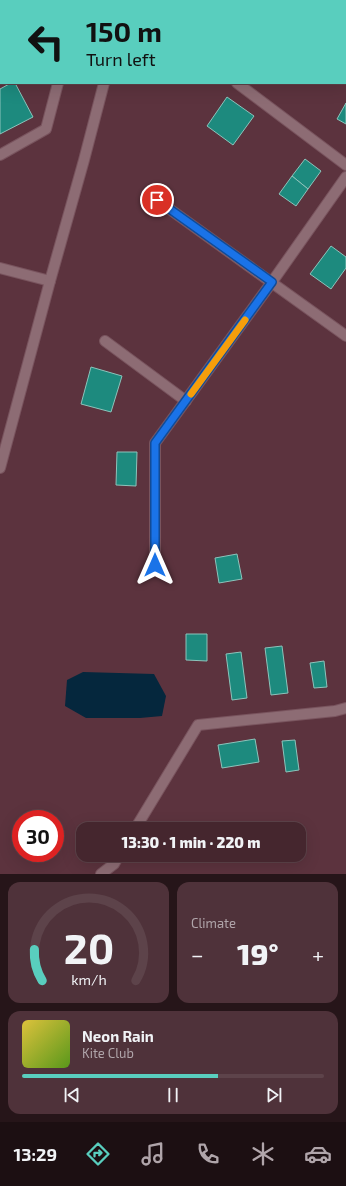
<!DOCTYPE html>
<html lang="en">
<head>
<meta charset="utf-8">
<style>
  body { margin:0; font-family:"Exo 2",sans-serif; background:#4f323a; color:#f1f3f6; height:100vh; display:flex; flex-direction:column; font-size:15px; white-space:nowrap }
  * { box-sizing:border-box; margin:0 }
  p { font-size:13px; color:#b0a5aa }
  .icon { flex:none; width:22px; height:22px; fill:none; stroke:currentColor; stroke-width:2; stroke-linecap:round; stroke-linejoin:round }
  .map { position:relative; height:874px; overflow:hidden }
  .details { display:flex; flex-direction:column; gap:8px; padding:8px; background:#261519; flex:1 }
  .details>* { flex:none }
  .hud { position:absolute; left:0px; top:0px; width:346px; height:84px; box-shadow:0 4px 16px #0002,0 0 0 1px #5d434a; background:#59cebe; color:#111; overflow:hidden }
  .speed { position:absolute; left:12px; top:810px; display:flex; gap:8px; font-size:20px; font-weight:700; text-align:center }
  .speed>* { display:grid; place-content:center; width:52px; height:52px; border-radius:50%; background:#45262e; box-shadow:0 4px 16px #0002,0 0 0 1px #5d434a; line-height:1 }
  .speed .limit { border:6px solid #d22; background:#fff; color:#111 }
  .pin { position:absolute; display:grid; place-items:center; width:34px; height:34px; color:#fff; margin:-17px; border:2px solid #fff; border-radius:50%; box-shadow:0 1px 4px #0007 }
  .me { position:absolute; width:44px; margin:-22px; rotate:0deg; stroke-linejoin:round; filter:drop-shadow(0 0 3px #0008) }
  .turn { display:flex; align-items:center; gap:14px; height:84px; padding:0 20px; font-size:18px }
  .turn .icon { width:52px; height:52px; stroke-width:2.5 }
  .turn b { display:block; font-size:28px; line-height:34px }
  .big { font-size:30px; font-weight:800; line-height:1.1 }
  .details .tile { flex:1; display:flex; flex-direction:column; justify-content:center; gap:6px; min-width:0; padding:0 14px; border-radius:12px; background:#4f323a }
  .details .dial { align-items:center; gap:0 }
  .dial svg { height:104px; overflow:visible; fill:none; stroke:#5d434a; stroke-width:7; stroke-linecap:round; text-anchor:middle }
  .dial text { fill:#f1f3f6; stroke:none }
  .song { display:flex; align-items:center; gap:12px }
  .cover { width:48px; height:48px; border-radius:6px; background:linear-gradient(135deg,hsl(50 70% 55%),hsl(90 70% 35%)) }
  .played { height:4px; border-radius:2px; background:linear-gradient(90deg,#59cebe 65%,#5d434a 65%) }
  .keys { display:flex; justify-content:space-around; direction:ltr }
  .heat { display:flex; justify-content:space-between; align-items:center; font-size:22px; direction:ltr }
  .details .tiles { flex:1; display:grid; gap:8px; grid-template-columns:1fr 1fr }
  .tile:last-child { grid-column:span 2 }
  .trip { position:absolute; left:76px; top:822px; width:230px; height:40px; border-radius:12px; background:#45262e; box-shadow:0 4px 16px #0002,0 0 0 1px #5d434a; font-weight:800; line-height:40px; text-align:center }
  .menu { display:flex; height:64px; justify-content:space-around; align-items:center; background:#1c0f12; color:#b0a5aa }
  .menu .icon { width:28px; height:28px }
  .menu .active { color:#59cebe }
  .menu b { font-size:18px; color:#f1f3f6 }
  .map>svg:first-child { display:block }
  .water { fill:#05273d }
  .building { fill:#1d8a7e; stroke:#8cc4bb }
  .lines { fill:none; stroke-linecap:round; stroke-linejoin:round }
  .minor-casing { stroke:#79545e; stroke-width:12 }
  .minor { stroke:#8d6c74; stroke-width:10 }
  .route-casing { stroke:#114b97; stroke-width:10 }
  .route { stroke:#1a73e8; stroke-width:7 }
  .slow { stroke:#f59e0b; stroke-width:7 }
</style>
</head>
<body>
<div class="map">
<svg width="346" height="874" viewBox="0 0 346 874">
  <rect width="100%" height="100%" fill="#5c333e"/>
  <polygon class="water" points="83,672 154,674 166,696 162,716 140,718 86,718 65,706 67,680"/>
  <g class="building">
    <rect x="0" y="5" width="1" height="29"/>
    <polygon points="11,83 15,83 33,117 0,134 0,89"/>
    <polygon points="227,97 254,116 233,145 207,126"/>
    <polygon points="346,103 346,124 337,119"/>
    <polygon points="305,159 321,171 308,189 292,176"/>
    <polygon points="292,176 308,189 296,206 279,194"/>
    <polygon points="331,246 346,257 346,268 331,289 310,274"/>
    <polygon points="91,367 122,376 111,412 81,404"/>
    <polygon points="117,452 137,452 136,486 116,485"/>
    <polygon points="237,554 242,579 219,583 215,558"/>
    <polygon points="186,634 207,634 207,661 186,660"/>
    <polygon points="282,646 288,693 271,695 265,648"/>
    <polygon points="241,652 247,698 232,700 226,654"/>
    <polygon points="324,661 327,687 314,688 310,663"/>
    <polygon points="255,739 259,762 222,768 218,745"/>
    <polygon points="295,740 299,770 286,772 282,741"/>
    <polygon points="243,855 272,855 273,857 243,859"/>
  </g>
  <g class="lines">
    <defs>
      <g id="minor">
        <polyline points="24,0 27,1"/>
        <polyline points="80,1 80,0"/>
        <polyline points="140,1 140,0"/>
        <polyline points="237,83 346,165"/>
        <polyline points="0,155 46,129 58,83"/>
        <polyline points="157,200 346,336"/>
        <polyline points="0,268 50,281"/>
        <polyline points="105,341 186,401"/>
        <polyline points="0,468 50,281 84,160 104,83"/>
        <polyline points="155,565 155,443 272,282 346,177"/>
        <polyline points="135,829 198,725 335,711 346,708"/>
        <polyline points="101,874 114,864 119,855"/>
      </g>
    </defs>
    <use href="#minor" class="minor-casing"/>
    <use href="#minor" class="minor"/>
  </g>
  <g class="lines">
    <defs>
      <polyline id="route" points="155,565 155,443 272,282 157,200"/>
    </defs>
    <use href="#route" class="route-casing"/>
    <use href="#route" class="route"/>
    <polyline class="slow" points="191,394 245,320"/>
  </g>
</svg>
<div class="speed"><div class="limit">30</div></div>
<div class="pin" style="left:157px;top:200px;background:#d93025"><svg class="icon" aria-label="arrive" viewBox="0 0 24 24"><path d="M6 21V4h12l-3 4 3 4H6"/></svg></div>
<svg class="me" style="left:155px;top:565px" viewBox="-20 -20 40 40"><path d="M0-17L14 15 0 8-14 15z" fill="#1a73e8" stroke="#fff" stroke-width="4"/></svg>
<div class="trip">13:30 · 1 min · 220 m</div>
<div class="hud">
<div class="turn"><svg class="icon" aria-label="left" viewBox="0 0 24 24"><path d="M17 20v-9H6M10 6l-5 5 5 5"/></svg><div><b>150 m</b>Turn left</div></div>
</div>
</div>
<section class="details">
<div class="tiles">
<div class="tile dial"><svg viewBox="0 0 100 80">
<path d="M14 69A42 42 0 1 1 86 69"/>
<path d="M14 69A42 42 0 0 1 8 45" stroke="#59cebe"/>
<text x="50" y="56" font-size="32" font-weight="700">20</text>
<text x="50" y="72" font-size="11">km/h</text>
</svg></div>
<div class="tile"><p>Climate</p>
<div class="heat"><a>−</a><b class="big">19°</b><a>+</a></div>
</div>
<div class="tile">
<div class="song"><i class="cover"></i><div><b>Neon Rain</b><p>Kite Club</p></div></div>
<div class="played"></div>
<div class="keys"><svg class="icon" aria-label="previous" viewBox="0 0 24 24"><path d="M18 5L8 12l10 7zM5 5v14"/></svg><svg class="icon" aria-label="pause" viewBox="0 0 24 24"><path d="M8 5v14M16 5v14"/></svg><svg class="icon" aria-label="next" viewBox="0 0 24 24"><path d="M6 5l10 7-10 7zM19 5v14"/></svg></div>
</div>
</div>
</section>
<nav class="menu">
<b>13:29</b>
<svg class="icon active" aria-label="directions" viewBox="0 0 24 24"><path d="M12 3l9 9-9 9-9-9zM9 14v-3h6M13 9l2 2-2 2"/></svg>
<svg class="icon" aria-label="music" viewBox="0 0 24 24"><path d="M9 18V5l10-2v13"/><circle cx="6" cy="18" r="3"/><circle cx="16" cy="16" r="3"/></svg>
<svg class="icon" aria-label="phone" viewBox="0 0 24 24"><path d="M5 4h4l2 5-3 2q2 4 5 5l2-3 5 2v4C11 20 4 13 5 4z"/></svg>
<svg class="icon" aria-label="climate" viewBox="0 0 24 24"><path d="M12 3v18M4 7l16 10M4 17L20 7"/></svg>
<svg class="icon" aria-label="car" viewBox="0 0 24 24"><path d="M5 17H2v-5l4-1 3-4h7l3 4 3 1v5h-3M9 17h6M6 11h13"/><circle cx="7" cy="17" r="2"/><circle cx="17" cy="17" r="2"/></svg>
</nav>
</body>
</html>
